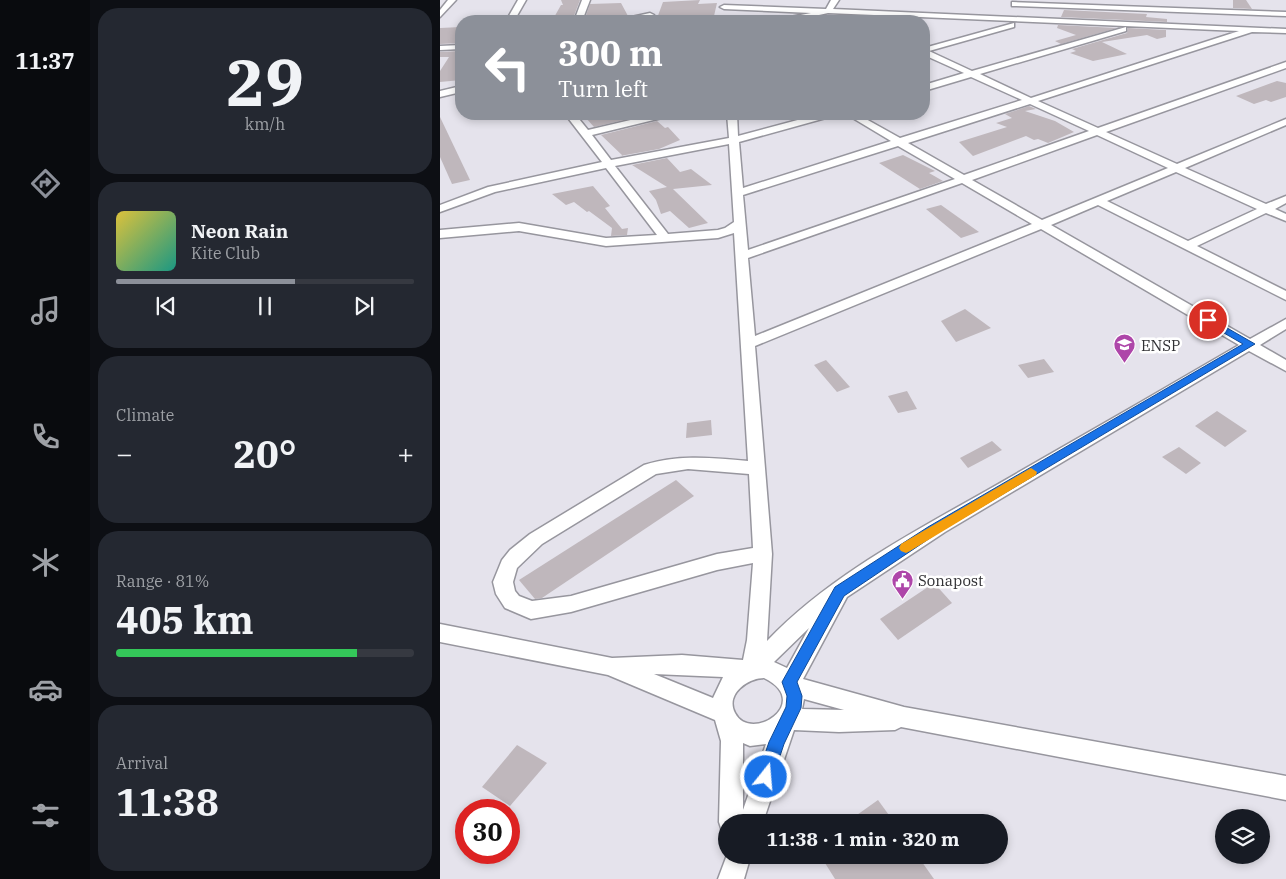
<!DOCTYPE html>
<html lang="en">
<head>
<meta charset="utf-8">
<style>
  body { margin:0; font-family:"IBM Plex Serif",serif; background:#242831; color:#f1f3f6; height:100vh; display:flex; flex-direction:column; font-size:19px; white-space:nowrap }
  * { box-sizing:border-box; margin:0 }
  p { font-size:16px; color:#9ea1a6 }
  .icon { flex:none; width:28px; height:28px; fill:none; stroke:currentColor; stroke-width:2; stroke-linecap:round; stroke-linejoin:round }
  .map { position:relative; flex:1; overflow:hidden }
  .drawer { display:flex; flex-direction:column; gap:8px; padding:8px; background:#0d0f14; width:350px }
  .drawer>* { flex:none }
  .hud { position:absolute; left:15px; top:15px; width:475px; height:105px; border-radius:20px; box-shadow:0 2px 8px #0003; background:#8c9099; color:#fff; overflow:hidden }
  .tools { position:absolute; left:775px; top:809px; display:grid; gap:10px }
  .tools a { display:grid; place-items:center; width:55px; height:55px; border-radius:50%; background:#171b24; box-shadow:0 2px 8px #0003; font-size:25px }
  .speed { position:absolute; left:15px; top:799px; display:flex; gap:10px; font-size:25px; font-weight:700; text-align:center }
  .speed>* { display:grid; place-content:center; width:65px; height:65px; border-radius:50%; background:#171b24; box-shadow:0 2px 8px #0003; line-height:1 }
  .speed .limit { border:8px solid #d22; background:#fff; color:#111 }
  .pin { position:absolute; display:grid; place-items:center; width:42px; height:42px; color:#fff; margin:-21px; border:2px solid #fff; border-radius:50%; box-shadow:0 1px 5px #0007 }
  .me { position:absolute; width:55px; margin:-28px; rotate:17deg; stroke-linejoin:round; filter:drop-shadow(0 0 4px #0008) }
  .turn { display:flex; align-items:center; gap:18px; height:105px; padding:0 20px; font-size:22px }
  .turn .icon { width:65px; height:65px; stroke-width:2.5 }
  .turn b { display:block; font-size:35px; line-height:42px }
  .big { font-size:38px; font-weight:700; line-height:1.1 }
  .drawer .widget { flex:1; display:flex; flex-direction:column; justify-content:center; gap:8px; min-width:0; padding:0 18px; border-radius:20px; background:#242831 }
  .drawer .dial { align-items:center; gap:0 }
  .dial b { font-size:65px; line-height:1 }
  .song { display:flex; align-items:center; gap:15px }
  .cover { width:60px; height:60px; border-radius:8px; background:linear-gradient(135deg,hsl(50 70% 55%),hsl(170 70% 35%)) }
  .played { height:5px; border-radius:2px; background:linear-gradient(90deg,#8c9099 60%,#363941 60%) }
  .keys { display:flex; justify-content:space-around; direction:ltr }
  .heat { display:flex; justify-content:space-between; align-items:center; font-size:28px; direction:ltr }
  .charge { height:8px; border-radius:4px; background:linear-gradient(90deg,#34c759 81%,#363941 0) }
  .trip { position:absolute; left:278px; top:814px; width:290px; height:50px; border-radius:25px; background:#171b24; box-shadow:0 2px 8px #0003; font-weight:700; line-height:50px; text-align:center }
  main { display:flex; flex:1; min-height:0 }
  .menu { display:flex; flex-direction:column; width:90px; justify-content:space-around; align-items:center; background:#090b0e; color:#9ea1a6 }
  .menu .icon { width:35px; height:35px }
  .menu .current { color:#8c9099 }
  .menu b { font-size:22px; color:#f1f3f6 }
  .map>svg:first-child { display:block }
  .building { fill:#bfb7bc }
  .lines { fill:none; stroke-linecap:round; stroke-linejoin:round }
  .minor-casing { stroke:#97969e; stroke-width:3 }
  .minor { fill:#fff; fill-rule:evenodd }
  .route { fill:#1a73e8; stroke:#114b97 }
  .slow { fill:#f59e0b }
  .labels { text-anchor:middle; dominant-baseline:central; stroke-width:5; stroke-linejoin:round; paint-order:stroke }
  .poi-label { font-size:15px; fill:#303033; stroke:#fff; text-anchor:start }
</style>
</head>
<body>
<main>
<nav class="menu">
<b>11:37</b>
<svg class="icon current" aria-label="directions" viewBox="0 0 24 24"><path d="M12 3l9 9-9 9-9-9zM9 14v-3h6M13 9l2 2-2 2"/></svg>
<svg class="icon" aria-label="music" viewBox="0 0 24 24"><path d="M9 18V5l10-2v13"/><circle cx="6" cy="18" r="3"/><circle cx="16" cy="16" r="3"/></svg>
<svg class="icon" aria-label="phone" viewBox="0 0 24 24"><path d="M5 4h4l2 5-3 2q2 4 5 5l2-3 5 2v4C11 20 4 13 5 4z"/></svg>
<svg class="icon" aria-label="climate" viewBox="0 0 24 24"><path d="M12 3v18M4 7l16 10M4 17L20 7"/></svg>
<svg class="icon" aria-label="car" viewBox="0 0 24 24"><path d="M5 17H2v-5l4-1 3-4h7l3 4 3 1v5h-3M9 17h6M6 11h13"/><circle cx="7" cy="17" r="2"/><circle cx="17" cy="17" r="2"/></svg>
<svg class="icon" aria-label="filters" viewBox="0 0 24 24"><path d="M4 7h16M4 17h16"/><circle cx="9" cy="7" r="2"/><circle cx="15" cy="17" r="2"/></svg>
</nav>
<section class="drawer">
<div class="widget dial"><b>29</b><p>km/h</p></div>
<div class="widget">
<div class="song"><i class="cover"></i><div><b>Neon Rain</b><p>Kite Club</p></div></div>
<div class="played"></div>
<div class="keys"><svg class="icon" aria-label="previous" viewBox="0 0 24 24"><path d="M18 5L8 12l10 7zM5 5v14"/></svg><svg class="icon" aria-label="pause" viewBox="0 0 24 24"><path d="M8 5v14M16 5v14"/></svg><svg class="icon" aria-label="next" viewBox="0 0 24 24"><path d="M6 5l10 7-10 7zM19 5v14"/></svg></div>
</div>
<div class="widget"><p>Climate</p>
<div class="heat"><a>−</a><b class="big">20°</b><a>+</a></div>
</div>
<div class="widget"><p>Range · 81%</p><b class="big">405 km</b><div class="charge"></div></div>
<div class="widget"><p>Arrival</p><b class="big">11:38</b></div>
</section>
<div class="map">
<svg width="846" height="879" viewBox="0 0 846 879">
  <rect width="100%" height="100%" fill="#e5e3ec"/>
  <g class="building">
    <polygon points="121,0 140,0 132,21 112,21 121,5 123,5"/>
    <polygon points="260,0 258,4 277,3 274,16 248,18 248,21 216,21 223,2"/>
    <polygon points="793,0 806,0 812,9 793,8"/>
    <polygon points="181,3 188,16 157,19 157,21 144,21 150,4"/>
    <polygon points="624,10 707,14 706,17 727,19 727,22 621,17"/>
    <polygon points="618,25 677,28 621,44 615,41 636,35 617,28"/>
    <polygon points="21,27 21,43 0,44 0,28"/>
    <polygon points="688,28 726,30 726,37 717,39 707,35 662,42 687,54 653,61 630,53 636,51 632,49 687,33"/>
    <polygon points="21,51 21,80 0,82 0,71 9,57 0,57 0,52"/>
    <polygon points="837,81 846,83 846,97 831,102 826,100 814,104 796,96"/>
    <polygon points="589,106 596,109 585,111 615,121 634,132 608,143 598,139 594,140 586,136 533,156 519,142 567,127 556,123 572,118 565,114"/>
    <polygon points="164,114 209,114 154,127 146,118"/>
    <polygon points="0,117 30,180 12,184 0,157"/>
    <polygon points="217,121 225,128 228,127 240,140 219,149 180,156 183,156 161,135"/>
    <polygon points="463,155 495,171 489,173 503,181 480,189 439,163"/>
    <polygon points="227,158 240,172 251,169 272,185 233,189 268,223 249,228 230,211 221,214 216,200 209,191 227,187 192,165"/>
    <polygon points="153,186 170,206 165,208 182,229 188,228 187,235 171,236 172,228 149,211 147,212 134,202 126,205 112,194"/>
    <polygon points="501,205 539,232 521,238 486,209"/>
    <polygon points="525,309 551,328 516,342 501,321"/>
    <polygon points="604,359 614,372 588,378 578,365"/>
    <polygon points="386,360 410,387 397,392 374,365"/>
    <polygon points="467,391 477,409 458,413 448,396"/>
    <polygon points="777,411 807,431 785,447 755,426"/>
    <polygon points="271,420 272,435 246,438 247,423"/>
    <polygon points="552,441 562,450 528,468 520,458"/>
    <polygon points="739,447 761,463 746,474 722,457"/>
    <polygon points="236,480 254,496 102,598 95,599 79,580"/>
    <polygon points="494,583 512,603 458,640 440,619"/>
    <polygon points="77,745 107,763 70,806 42,787"/>
    <polygon points="438,800 454,822 407,822"/>
    <polygon points="380,855 477,855 494,879 395,879"/>
  </g>
  <g class="lines">
    <defs>
      <g id="minor">
        <polygon points="8,0 16,0 0,17 0,10"/>
        <polygon points="78,0 86,0 74,21 66,21"/>
        <polygon points="142,0 150,0 142,21 134,21"/>
        <path d="M391,0H399L393,9L846,29V33L812,32L598,101L658,128L846,62V68L666,132L737,164L846,119V125L745,168L826,204L846,196V203L835,209L846,214V221L826,213L757,246L846,291V300L658,205L611,225L810,339L846,319V329L820,345L846,360V371L809,351L505,532L407,597L363,679L464,707L846,776V800L461,727L455,730L399,732L354,730L323,822H286V832L282,831L279,822L281,741L275,720L168,675L0,642V624L172,658L242,655L303,660L307,640L313,563L277,570L131,612L91,619L65,608L56,594L53,582L62,560L70,550L90,534L204,465C239,454 273,458 308,461L294,233L278,238L166,246L79,231L0,238V230L79,223L166,238L217,235L166,168L55,192L0,212V205L48,187L162,162L125,114H135L148,130L216,114H232L230,116L152,135L171,160L289,138L287,114H297L298,136L380,114H395L393,116L299,142L303,188L451,141L406,114H417L460,138L582,100L531,77L484,91V85L524,73L484,55V48L574,23V27L489,51L532,71L686,27V31L540,74L591,98L799,31L388,13L352,21H339L340,19L371,13L284,9L280,7L284,5L386,9ZM590,104L649,131L524,175L468,143ZM657,135L728,168L602,220L532,180ZM289,144L294,222L285,228L278,230L228,234L175,166ZM458,146L515,179L308,250L303,195ZM736,172L817,209L748,241L667,201ZM522,183L592,224L315,336L308,258ZM601,229L799,345C715,394 630,443 546,491C470,534 388,577 327,641L332,554L315,346ZM248,469L309,474L313,548L277,554L131,596L92,601L79,596L75,591L73,582L77,568L102,544L216,474ZM369,628L347,668L334,662ZM214,674L283,677L273,698ZM324,678C374,702 311,744 295,713C285,694 308,678 324,678ZM364,699L404,710L362,709ZM303,743L310,746L326,744L303,810Z"/>
        <polygon points="572,2 846,12 846,16 575,6 572,6"/>
        <polygon points="210,13 214,15 213,17 188,21 173,21"/>
        <polygon points="21,45 21,49 0,50 0,46"/>
        <polygon points="21,86 21,92 0,97 0,91"/>
        <polygon points="287,855 311,855 304,879 278,879"/>
      </g>
    </defs>
    <use href="#minor" class="minor-casing"/>
    <use href="#minor" class="minor"/>
  </g>
  <polygon class="route" points="768,317 815,344 496,534 404,596 357,682 362,696 361,708 344,744 331,783 326,785 320,783 317,777 329,742 346,707 347,696 342,682 395,587 488,527 803,344 765,322 765,318"/>
  <polygon class="slow" points="591,468 597,472 596,475 470,551 466,553 461,551 459,548 461,544"/>
  <defs>
    <symbol id="school-pin" viewBox="-11 -11 22 30"><path d="M0 17L-7.5 6A9.5 9.5 0 1 1 7.5 6Z" fill="#ae46a9" stroke="#fff"/><path d="M0-5L7-2L0 1L-7-2ZM-4 1L0 2.5L4 1V4Q0 6-4 4Z" fill="#fff"/></symbol>
    <symbol id="civic-pin" viewBox="-11 -11 22 30"><path d="M0 17L-7.5 6A9.5 9.5 0 1 1 7.5 6Z" fill="#ae46a9" stroke="#fff"/><path d="M-.6-6.5H3V-4.5H.6V-3L4-1V1h2V6H-6V1h2V-1L-.6-3ZM-1.2 2.5V6h2.4V2.5Z" fill="#fff"/></symbol>
  </defs>
  <g fill-rule="evenodd">
    <use href="#school-pin" x="672" y="332" width="25" height="34"/>
    <use href="#civic-pin" x="450" y="568" width="25" height="34"/>
  </g>
  <g class="labels">
    <g class="poi-label">
      <text x="701" y="345">ENSP</text>
      <text x="478" y="580">Sonapost</text>
    </g>
  </g>
</svg>
<div class="tools">
<a><svg class="icon" aria-label="layers" viewBox="0 0 24 24"><path d="M12 4l9 5-9 5-9-5zM3 14l9 5 9-5"/></svg></a>
</div>
<div class="speed"><div class="limit">30</div></div>
<div class="pin" style="left:768px;top:320px;background:#d93025"><svg class="icon" aria-label="arrive" viewBox="0 0 24 24"><path d="M6 21V4h12l-3 4 3 4H6"/></svg></div>
<svg class="me" style="left:326px;top:777px" viewBox="-20 -20 40 40"><circle r="17" fill="#1a73e8" stroke="#fff" stroke-width="3"/><path d="M0-11L8 9 0 5-8 9z" fill="#fff"/></svg>
<div class="trip">11:38 · 1 min · 320 m</div>
<div class="hud">
<div class="turn"><svg class="icon" aria-label="left" viewBox="0 0 24 24"><path d="M17 20v-9H6M10 6l-5 5 5 5"/></svg><div><b>300 m</b>Turn left</div></div>
</div>
</div>
</main>
</body>
</html>
